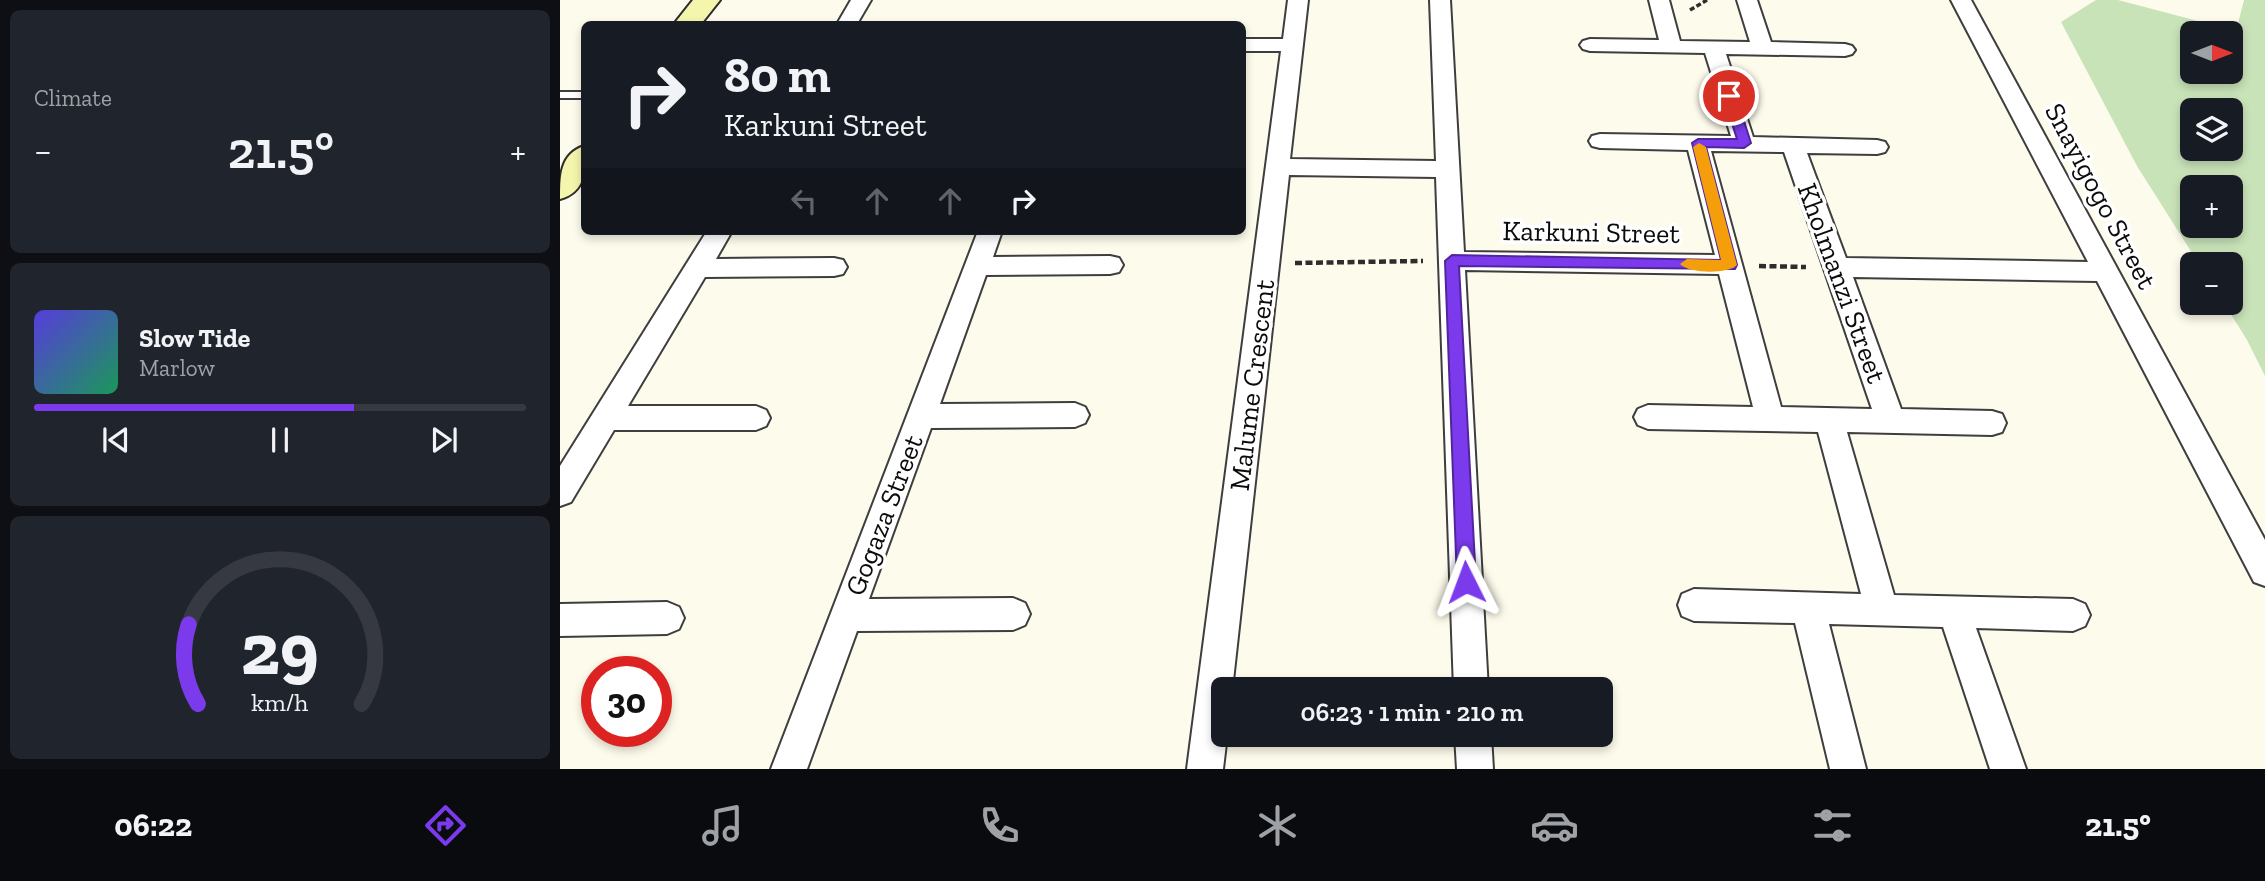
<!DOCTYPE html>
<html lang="en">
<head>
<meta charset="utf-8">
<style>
  body { margin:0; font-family:"Zilla Slab",serif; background:#20242c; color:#f1f3f6; height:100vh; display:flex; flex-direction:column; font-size:26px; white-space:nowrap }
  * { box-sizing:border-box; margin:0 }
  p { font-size:23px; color:#9ea1a6 }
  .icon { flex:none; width:38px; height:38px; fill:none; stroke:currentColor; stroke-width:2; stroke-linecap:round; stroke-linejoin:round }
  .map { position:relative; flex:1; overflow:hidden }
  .sheet { display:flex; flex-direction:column; gap:10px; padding:10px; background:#0d0f14; width:560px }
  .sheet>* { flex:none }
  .guide { position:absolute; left:21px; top:21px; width:665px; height:214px; border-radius:10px; box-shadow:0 4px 10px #0003; background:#171b24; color:#f1f3f6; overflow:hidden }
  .needle { width:46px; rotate:90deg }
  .controls { position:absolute; left:1620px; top:21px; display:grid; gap:14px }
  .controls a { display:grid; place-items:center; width:63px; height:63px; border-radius:10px; background:#171b24; box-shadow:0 4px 10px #0003; font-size:35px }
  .speed { position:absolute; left:21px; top:656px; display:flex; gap:14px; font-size:35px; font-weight:700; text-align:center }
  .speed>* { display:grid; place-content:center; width:91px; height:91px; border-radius:50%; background:#171b24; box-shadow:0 4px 10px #0003; line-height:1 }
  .speed .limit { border:10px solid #d22; background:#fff; color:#111 }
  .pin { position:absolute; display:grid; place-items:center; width:60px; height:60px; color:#fff; margin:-30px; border:4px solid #fff; border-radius:50%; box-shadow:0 2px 7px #0007 }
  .me { position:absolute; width:77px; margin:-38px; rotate:357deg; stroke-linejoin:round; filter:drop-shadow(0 0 5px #0008) }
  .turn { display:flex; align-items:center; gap:24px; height:147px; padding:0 28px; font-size:32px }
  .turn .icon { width:91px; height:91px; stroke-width:2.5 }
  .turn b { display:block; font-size:49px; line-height:60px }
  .lanes { display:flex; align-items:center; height:66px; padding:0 28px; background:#0003; justify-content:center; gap:35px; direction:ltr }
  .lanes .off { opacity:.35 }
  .big { font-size:52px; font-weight:600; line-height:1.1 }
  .sheet .widget { flex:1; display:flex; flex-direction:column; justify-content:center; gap:10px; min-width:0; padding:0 24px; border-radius:10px; background:#20242c }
  .sheet .dial { align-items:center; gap:0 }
  .dial svg { height:182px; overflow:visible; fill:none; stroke:#363941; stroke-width:7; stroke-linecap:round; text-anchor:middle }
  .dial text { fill:#f1f3f6; stroke:none }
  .song { display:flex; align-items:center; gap:21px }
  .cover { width:84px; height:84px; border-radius:10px; background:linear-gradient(135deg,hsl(250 70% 55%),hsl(150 70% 35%)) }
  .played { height:7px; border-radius:4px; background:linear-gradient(90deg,#7c3aed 65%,#363941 65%) }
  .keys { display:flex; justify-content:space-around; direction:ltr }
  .heat { display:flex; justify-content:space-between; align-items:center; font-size:38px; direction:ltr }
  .trip { position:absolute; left:651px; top:677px; width:402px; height:70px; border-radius:10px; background:#171b24; box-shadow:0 4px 10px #0003; font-weight:600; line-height:70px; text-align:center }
  .dock { display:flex; height:112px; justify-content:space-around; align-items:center; background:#090b0e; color:#9ea1a6 }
  .dock .icon { width:49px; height:49px }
  .dock .on { color:#7c3aed }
  .dock b { font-size:32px; color:#f1f3f6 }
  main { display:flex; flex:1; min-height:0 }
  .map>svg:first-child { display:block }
  .green { fill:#c9e3b9; fill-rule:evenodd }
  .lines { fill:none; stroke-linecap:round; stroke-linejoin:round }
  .lane-casing { stroke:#3e3e3e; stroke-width:4 }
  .street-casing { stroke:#3e3e3e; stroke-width:4 }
  .secondary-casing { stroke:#2d2d2d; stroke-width:4 }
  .path-far1 { stroke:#2d2d2d; stroke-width:3.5; stroke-dasharray:5 2.5; stroke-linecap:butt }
  .path { stroke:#2d2d2d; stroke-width:4.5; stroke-dasharray:7 3.5; stroke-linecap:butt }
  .lane { fill:#fff; fill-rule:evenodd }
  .street { fill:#fff; fill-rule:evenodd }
  .secondary { fill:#f5f6ad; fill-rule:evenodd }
  .route { fill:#7c3aed; stroke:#51269a; stroke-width:2 }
  .slow { fill:#f59e0b }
  .labels { text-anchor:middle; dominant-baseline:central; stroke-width:7; stroke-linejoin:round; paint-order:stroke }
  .street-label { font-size:28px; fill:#0b0b0b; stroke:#fff }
</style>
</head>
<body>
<main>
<section class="sheet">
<div class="widget"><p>Climate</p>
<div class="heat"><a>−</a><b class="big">21.5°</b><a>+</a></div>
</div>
<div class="widget">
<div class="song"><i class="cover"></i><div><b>Slow Tide</b><p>Marlow</p></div></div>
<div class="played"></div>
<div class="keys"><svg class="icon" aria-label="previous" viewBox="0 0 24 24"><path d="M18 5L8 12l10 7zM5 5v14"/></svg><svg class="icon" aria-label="pause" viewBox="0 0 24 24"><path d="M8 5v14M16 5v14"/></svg><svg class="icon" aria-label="next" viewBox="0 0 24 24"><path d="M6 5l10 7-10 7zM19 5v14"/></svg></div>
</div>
<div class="widget dial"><svg viewBox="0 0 100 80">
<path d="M14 69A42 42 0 1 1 86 69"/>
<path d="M14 69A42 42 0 0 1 10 34" stroke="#7c3aed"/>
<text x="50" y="56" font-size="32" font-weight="700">29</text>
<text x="50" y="72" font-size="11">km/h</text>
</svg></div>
</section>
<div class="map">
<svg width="1705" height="769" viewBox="0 0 1705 769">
  <rect width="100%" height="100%" fill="#fdfbeb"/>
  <path class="green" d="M1536,0H1558L1676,31L1684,0H1705V376L1687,340L1664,303H1671V264H1639L1577,166L1501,22ZM1633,33H1671V72H1633ZM1633,110H1671V149H1633ZM1633,187H1671V226H1633Z"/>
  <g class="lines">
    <defs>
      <rect id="lane" x="0" y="92" width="24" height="6"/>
      <g id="street">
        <polygon points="291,0 311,0 297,24 277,24"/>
        <path d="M728,0H748L730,159L876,161L870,0H890L904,252L1155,255L1128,150L1040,148L1032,146L1029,141L1032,136L1040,134L1171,136L1145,53L1030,51L1023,49L1020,45L1023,41L1030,39L1099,40L1089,0H1109L1120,41L1190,42L1177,0H1197L1211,42L1285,44L1292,46L1295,50L1292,54L1285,56L1166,54L1193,137L1317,140L1325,142L1328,147L1325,152L1317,154L1247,153L1286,258L1528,262L1391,0H1411L1705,540V586L1694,582L1537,281L1293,277L1341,409L1432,411L1442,414L1446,423L1442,432L1432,435L1287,432L1334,595L1513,599L1525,604L1530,615L1525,626L1513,631L1416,628L1466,769H1430L1383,627L1269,624L1306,769H1270L1235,623L1134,621L1122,616L1118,605L1122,594L1134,589L1301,594L1258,432L1088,429L1078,425L1074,417L1078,409L1088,405L1193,407L1159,274L905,270L928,690H894L876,177L729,175L672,690H663V735H667L663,769H627L721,51H682V39H723ZM1151,151L1224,152L1312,409L1221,407Z"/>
        <polygon points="147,231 172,231 156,259 274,258 283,260 287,267 283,274 274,276 145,277 68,406 196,406 206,410 210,418 206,426 196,430 54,430 11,502 0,506 0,466"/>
        <polygon points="418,231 442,231 433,257 550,256 559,258 563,265 559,272 550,274 426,275 380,404 515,403 525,407 529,415 525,423 515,427 371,428 309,599 453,598 465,603 470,614 465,625 453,630 297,631 247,769 211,769"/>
        <polygon points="107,602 119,607 124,618 119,629 107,634 0,636 0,604"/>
        <polygon points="895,735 931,735 933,769 897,769"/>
      </g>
      <g id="secondary">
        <polygon points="133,0 160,0 141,24 114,24"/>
        <path d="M24,146C26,169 26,192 0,199C0,176 0,154 24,146Z"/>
      </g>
    </defs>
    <use href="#lane" class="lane-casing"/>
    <use href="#street" class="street-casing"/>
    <use href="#secondary" class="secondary-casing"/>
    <polyline class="path-far1" points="1130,10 1147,0"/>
    <g class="path">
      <polyline points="735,263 863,261"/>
      <polyline points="1199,266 1246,267"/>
    </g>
    <use href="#lane" class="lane"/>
    <use href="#street" class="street"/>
    <use href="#secondary" class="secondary"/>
  </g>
  <polygon class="route" points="1169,92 1176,96 1191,143 1184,148 1146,147 1177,265 1175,269 899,266 916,582 913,588 906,591 900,588 897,582 885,261 892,255 1161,260 1132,143 1138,139 1177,139 1163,96"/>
  <path class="slow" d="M1139,143L1146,147L1177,265C1169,274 1129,274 1120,264L1127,259L1161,260L1133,147Z"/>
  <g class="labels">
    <g class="street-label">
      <text transform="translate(1541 196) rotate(62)">Snayigogo Street</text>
      <text transform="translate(1031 232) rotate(1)">Karkuni Street</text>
      <text transform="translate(1282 283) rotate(70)">Kholmanzi Street</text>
      <text transform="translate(692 385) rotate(-83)">Malume Crescent</text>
      <text transform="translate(324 515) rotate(-69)">Gogaza Street</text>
    </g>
  </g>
</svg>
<div class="controls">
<a><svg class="needle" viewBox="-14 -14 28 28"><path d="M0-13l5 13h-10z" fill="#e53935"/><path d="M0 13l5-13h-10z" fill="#9ea1a6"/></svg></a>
<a><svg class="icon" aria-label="layers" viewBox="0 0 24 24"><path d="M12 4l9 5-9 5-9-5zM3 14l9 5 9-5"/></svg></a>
<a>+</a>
<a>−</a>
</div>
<div class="speed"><div class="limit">30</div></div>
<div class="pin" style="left:1169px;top:96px;background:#d93025"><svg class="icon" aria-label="arrive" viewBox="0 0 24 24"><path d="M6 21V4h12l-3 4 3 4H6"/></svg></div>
<svg class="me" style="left:906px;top:582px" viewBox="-20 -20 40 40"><path d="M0-17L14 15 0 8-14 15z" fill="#7c3aed" stroke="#fff" stroke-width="4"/></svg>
<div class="trip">06:23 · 1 min · 210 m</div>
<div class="guide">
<div class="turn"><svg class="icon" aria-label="right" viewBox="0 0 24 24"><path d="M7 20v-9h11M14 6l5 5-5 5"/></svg><div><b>80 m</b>Karkuni Street</div></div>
<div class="lanes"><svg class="icon off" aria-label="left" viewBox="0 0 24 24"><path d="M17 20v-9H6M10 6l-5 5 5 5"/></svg><svg class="icon off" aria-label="ahead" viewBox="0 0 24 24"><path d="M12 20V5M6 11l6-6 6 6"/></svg><svg class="icon off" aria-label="ahead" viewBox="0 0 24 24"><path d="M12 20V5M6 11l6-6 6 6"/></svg><svg class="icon" aria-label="right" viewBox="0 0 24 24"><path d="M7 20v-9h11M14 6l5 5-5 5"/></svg></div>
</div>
</div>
</main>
<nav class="dock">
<b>06:22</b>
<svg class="icon on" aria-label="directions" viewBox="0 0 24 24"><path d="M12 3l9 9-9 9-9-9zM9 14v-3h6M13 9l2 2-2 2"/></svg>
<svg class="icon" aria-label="music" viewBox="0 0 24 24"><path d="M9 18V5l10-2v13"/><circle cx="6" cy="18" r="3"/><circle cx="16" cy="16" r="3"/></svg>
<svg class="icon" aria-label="phone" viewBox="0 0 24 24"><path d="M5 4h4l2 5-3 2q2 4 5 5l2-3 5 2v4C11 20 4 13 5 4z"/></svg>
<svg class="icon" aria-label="climate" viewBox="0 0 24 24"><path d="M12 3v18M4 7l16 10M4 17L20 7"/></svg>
<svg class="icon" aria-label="car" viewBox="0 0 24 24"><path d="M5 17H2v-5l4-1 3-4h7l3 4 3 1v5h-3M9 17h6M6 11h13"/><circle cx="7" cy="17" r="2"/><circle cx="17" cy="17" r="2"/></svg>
<svg class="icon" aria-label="filters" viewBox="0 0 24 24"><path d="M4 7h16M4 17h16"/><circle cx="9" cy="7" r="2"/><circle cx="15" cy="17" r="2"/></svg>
<b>21.5°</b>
</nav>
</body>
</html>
